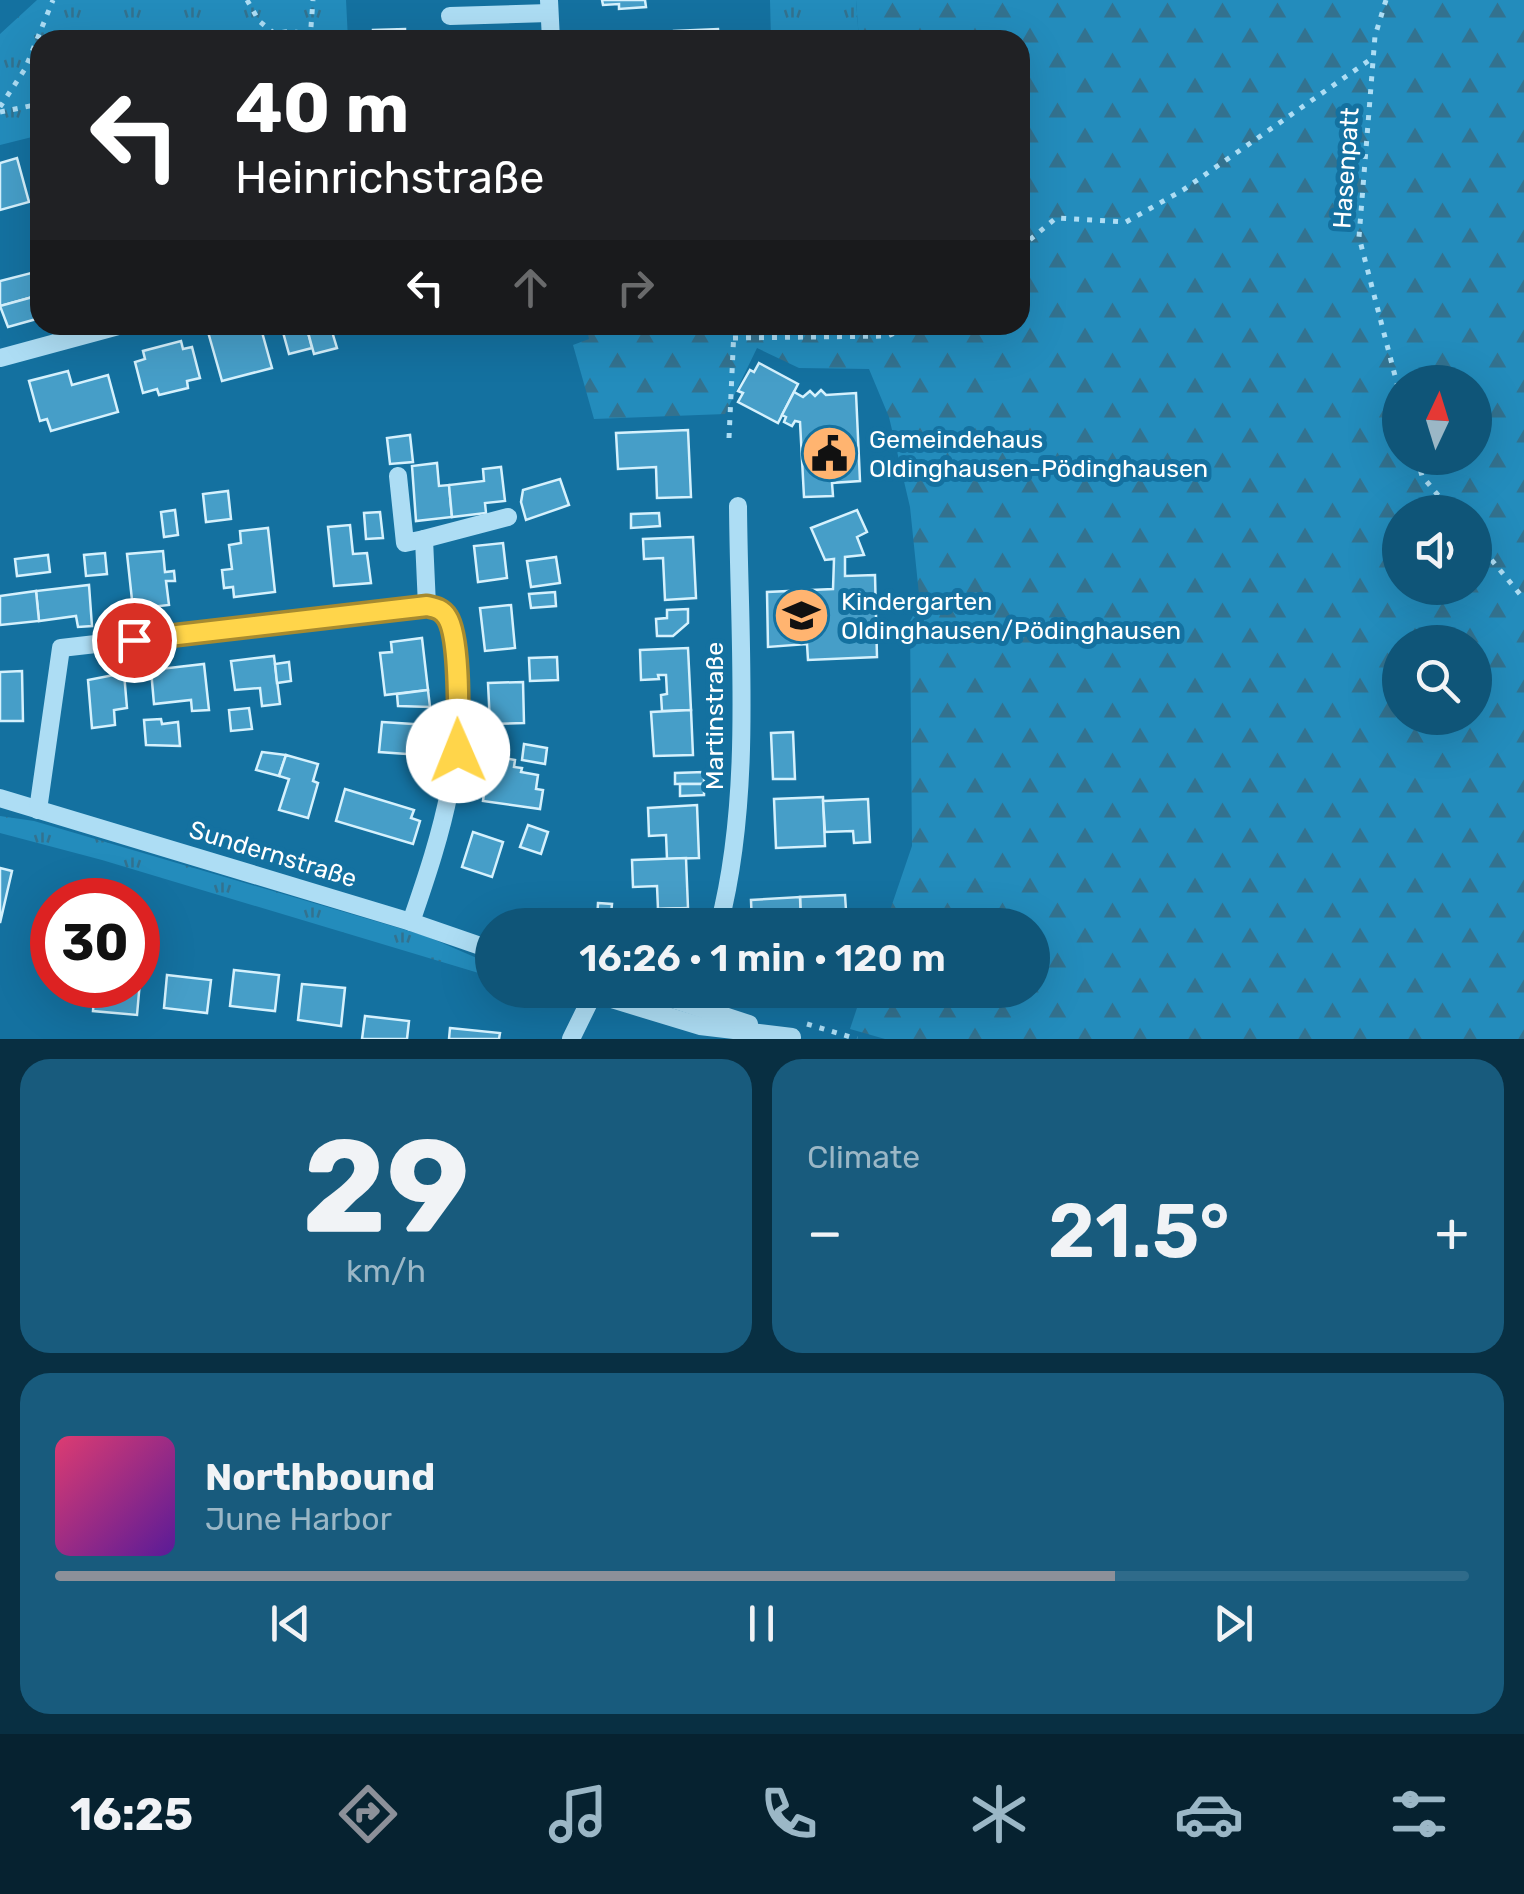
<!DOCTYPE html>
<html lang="en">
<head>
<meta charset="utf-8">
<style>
  body { margin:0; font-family:Rubik,sans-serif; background:#185b7d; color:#f1f3f6; height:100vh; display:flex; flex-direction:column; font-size:38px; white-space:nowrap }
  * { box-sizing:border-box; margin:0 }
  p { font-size:32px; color:#9bb7c6 }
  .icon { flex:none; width:55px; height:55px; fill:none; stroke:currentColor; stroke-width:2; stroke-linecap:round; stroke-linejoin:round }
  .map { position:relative; height:1039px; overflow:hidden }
  .sheet { display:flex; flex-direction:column; gap:20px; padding:20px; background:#082f42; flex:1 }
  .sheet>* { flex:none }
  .top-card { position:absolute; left:30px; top:30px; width:1000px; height:305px; border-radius:30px; box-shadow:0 10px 40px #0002; background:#202124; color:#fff; overflow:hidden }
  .needle { width:65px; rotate:4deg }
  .buttons { position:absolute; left:1382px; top:365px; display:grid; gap:20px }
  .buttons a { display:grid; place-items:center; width:110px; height:110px; border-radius:50%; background:#0f5578; box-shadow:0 10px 40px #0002; font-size:50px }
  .speed { position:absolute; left:30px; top:878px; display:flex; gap:20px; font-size:50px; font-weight:700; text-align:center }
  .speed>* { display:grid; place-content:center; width:130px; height:130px; border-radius:50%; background:#0f5578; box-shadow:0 10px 40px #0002; line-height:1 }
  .speed .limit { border:15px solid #d22; background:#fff; color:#111 }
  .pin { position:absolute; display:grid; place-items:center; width:85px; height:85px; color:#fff; margin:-42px; border:5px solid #fff; border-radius:50%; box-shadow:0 2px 10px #0007 }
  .me { position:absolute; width:110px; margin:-55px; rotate:359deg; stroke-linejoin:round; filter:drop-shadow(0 0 8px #0008) }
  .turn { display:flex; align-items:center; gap:35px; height:210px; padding:0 40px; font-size:45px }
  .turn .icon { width:130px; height:130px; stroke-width:2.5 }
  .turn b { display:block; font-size:70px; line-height:85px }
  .lanes { display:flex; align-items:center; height:95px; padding:0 40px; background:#0003; justify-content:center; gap:50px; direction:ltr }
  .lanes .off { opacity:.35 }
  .big { font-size:75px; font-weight:600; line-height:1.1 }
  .sheet .widget { flex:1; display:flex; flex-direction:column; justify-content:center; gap:15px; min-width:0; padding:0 35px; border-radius:30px; background:#185b7d }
  .sheet .dial { align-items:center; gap:0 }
  .dial b { font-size:130px; line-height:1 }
  .song { display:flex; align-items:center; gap:30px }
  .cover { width:120px; height:120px; border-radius:15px; background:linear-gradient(135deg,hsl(340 70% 55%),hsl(270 70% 35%)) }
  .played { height:10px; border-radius:5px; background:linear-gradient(90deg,#8c9099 75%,#2f6b8a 75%) }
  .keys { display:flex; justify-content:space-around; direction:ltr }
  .heat { display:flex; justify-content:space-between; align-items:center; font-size:55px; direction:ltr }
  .sheet .tiles { flex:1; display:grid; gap:20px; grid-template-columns:1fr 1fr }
  .widget:last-child { grid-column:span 2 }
  .trip { position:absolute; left:475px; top:908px; width:575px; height:100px; border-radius:50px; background:#0f5578; box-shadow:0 10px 40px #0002; font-weight:600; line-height:100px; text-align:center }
  .tab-bar { display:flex; height:160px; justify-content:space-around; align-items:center; background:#062230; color:#9bb7c6 }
  .tab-bar .icon { width:70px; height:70px }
  .tab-bar .current { color:#8c9099 }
  .tab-bar b { font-size:45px; color:#f1f3f6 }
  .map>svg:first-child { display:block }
  .grass { fill:url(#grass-tufts) }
  .forest { fill:url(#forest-firs); fill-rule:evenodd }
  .building { fill:#469ec8; stroke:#d5f1fd; stroke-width:2.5 }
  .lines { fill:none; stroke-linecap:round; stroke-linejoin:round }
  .path { stroke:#adddf4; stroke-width:5; stroke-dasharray:5 8; stroke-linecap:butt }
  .minor { stroke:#adddf4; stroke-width:18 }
  .route-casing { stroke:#a68a30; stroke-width:25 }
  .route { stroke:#ffd54a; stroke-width:18 }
  .labels { text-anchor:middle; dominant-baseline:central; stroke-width:10; stroke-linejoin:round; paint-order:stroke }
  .street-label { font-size:25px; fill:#fff; stroke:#1471a0 }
  .poi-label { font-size:25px; fill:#fff; stroke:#1471a0; text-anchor:start }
</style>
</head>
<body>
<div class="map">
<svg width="1524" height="1039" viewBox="0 0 1524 1039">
  <defs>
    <pattern id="grass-tufts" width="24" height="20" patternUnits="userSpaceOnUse" patternTransform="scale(2.5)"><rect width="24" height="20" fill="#238cbc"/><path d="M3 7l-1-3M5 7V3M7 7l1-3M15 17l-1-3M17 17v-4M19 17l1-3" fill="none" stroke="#33728f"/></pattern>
    <pattern id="forest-firs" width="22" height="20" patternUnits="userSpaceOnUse" patternTransform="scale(2.5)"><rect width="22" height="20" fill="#238cbc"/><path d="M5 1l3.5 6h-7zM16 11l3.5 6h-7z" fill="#33728f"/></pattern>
  </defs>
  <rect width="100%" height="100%" fill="#1471a0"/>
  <g class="grass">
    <polygon points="37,0 346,0 348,40 40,40 40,135 0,145 0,34"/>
    <polygon points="770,0 856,0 859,40 771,40"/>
    <polygon points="0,816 34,821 426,936 486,962 492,967 492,977 102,860 0,833"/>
  </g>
  <path class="forest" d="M856,0H1524V1039H885L850,1029L863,990H1032V925H885L912,846L910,621L920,604L910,507L889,417L869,369L799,368L757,348L725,414L594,419L573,345L589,339L586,325H1020V40H859ZM1400,382H1475V458H1400ZM1400,512H1475V588H1400ZM1400,642H1475V718H1400Z"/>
  <g class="building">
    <polygon points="602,0 645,0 646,7 619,9 619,4 603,5"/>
    <polygon points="405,29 405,40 373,40 373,30"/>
    <polygon points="718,29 719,40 674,40 674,31"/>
    <polygon points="17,158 29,202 0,210 0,163"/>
    <polygon points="39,271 40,295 0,306 0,281"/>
    <polygon points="40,295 40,318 8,327 0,306"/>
    <polygon points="235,325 260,325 272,368 222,381 208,332"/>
    <polygon points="281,325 306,325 312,348 289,354"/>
    <polygon points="306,325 330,325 337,348 314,354"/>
    <polygon points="181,341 183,349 192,347 200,378 187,381 188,388 159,395 157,389 143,393 135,362 145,359 143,351"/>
    <polygon points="759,363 798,384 778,423 738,402 743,393 738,391 750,370 754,372"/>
    <polygon points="68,371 72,385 108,375 118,412 51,431 47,419 40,421 29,381"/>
    <polygon points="821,390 826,395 856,393 860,481 832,483 833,496 804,497 800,422 795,421 792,426 784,422 786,417 782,415 794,392 803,397 810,391 815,396"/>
    <polygon points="688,430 691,497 657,498 656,467 618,469 616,433"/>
    <polygon points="410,435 413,462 390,464 387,438"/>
    <polygon points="437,463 439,486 449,485 452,517 416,521 412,466"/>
    <polygon points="501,467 505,501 485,503 486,513 452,517 449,485 484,481 483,469"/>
    <polygon points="560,479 569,505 526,520 521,502 523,490"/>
    <polygon points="228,491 231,519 206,522 203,494"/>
    <polygon points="175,510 178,535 164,537 161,512"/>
    <polygon points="857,510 867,532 857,537 864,555 845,557 845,576 875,575 877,657 808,660 807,644 768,647 767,592 833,589 834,559 825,560 811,528"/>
    <polygon points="380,512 383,538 366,539 364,513"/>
    <polygon points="659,513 660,526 631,528 631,514"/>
    <polygon points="350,525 353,554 367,553 371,583 334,586 328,527"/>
    <polygon points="268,528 275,592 234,597 233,587 224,588 222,570 232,569 229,545 241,543 240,531"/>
    <polygon points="693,537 696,598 665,600 663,558 644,559 643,539"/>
    <polygon points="503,543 507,578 478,582 474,546"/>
    <polygon points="163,551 165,572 174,571 175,581 166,581 169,605 133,609 127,554"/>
    <polygon points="105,553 107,574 86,576 84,555"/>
    <polygon points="48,555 50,572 17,576 15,559"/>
    <polygon points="556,557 560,583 531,587 527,561"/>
    <polygon points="89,585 92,626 78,627 76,616 39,621 36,591"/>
    <polygon points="36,591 39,621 0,625 0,596"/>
    <polygon points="555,592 556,606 531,608 529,594"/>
    <polygon points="511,605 515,648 485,651 480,608"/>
    <polygon points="688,609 688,623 673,636 657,636 656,619 667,618 667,610"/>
    <polygon points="422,638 428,690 385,695 380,653 392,652 391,642"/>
    <polygon points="688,648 691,710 662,711 661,695 667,694 666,675 658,675 659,679 641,680 640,650"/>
    <polygon points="274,656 280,704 262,706 260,688 235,690 231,661"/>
    <polygon points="557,657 558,680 530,681 529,658"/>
    <polygon points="289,662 291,681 277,683 275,664"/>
    <polygon points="204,664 209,710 192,711 191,700 154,704 151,670"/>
    <polygon points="22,671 23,721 0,721 0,672"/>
    <polygon points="124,673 127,708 114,710 115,725 92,728 88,680"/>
    <polygon points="523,682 524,723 490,724 488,683"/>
    <polygon points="428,690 430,707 398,706 397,694"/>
    <polygon points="249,708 252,729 231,731 229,710"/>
    <polygon points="691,710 693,755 654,756 651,712"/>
    <polygon points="161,719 162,724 178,722 180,746 146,745 144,720"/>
    <polygon points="382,722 428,725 428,734 437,735 435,756 379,752"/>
    <polygon points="793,732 795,779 773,779 771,733"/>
    <polygon points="524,744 547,748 545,764 522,760"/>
    <polygon points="262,752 286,755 279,776 256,770"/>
    <polygon points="286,755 318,764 313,781 318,783 308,818 279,810 289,779 279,776"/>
    <polygon points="504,758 515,760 514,767 522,768 521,772 538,775 536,789 543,790 540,809 483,801 488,763 504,765"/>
    <polygon points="704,772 704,784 675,784 675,773"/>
    <polygon points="680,784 704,784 704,795 680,796"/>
    <polygon points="345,789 414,810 411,818 420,821 413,844 336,821"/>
    <polygon points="823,797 825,846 776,848 774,799"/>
    <polygon points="868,799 870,842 854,843 853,831 825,832 823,801"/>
    <polygon points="697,805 699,858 667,859 666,835 649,836 648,808"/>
    <polygon points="528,825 548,832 541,854 520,847"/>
    <polygon points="473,832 503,842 492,877 462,867"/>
    <polygon points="686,858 688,908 658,909 657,886 633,887 632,860"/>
    <polygon points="0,868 12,871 0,923"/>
    <polygon points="845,895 847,925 801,925 800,897"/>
    <polygon points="800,897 801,925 752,925 751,900"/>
    <polygon points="598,903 612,904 610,924 597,923"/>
    <polygon points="687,908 687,925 658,925 658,909"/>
    <polygon points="234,970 279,975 275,1011 230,1006"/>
    <polygon points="167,975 211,980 207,1013 164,1008"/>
    <polygon points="138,981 140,981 137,1015 93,1011 95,985 138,985"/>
    <polygon points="302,984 345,988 341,1026 298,1020"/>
    <polygon points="365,1016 409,1021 407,1039 362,1039"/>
    <polygon points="450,1028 500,1033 499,1039 449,1039"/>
  </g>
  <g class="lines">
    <g class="path">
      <path d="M247,0L259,21L275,34C288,31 299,29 309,40"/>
      <polyline points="1386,0 1375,36 1359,237 1400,395"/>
      <polyline points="257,40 273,35"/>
      <polyline points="310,40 313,0"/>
      <polyline points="0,107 25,69 53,0"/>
      <polyline points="0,112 40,104"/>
      <polyline points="1020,248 1056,218 1126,222 1183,190 1374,57"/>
      <polyline points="733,338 888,336 911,325"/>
      <polyline points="729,438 734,329 730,325"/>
      <polyline points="1417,458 1422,476 1452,512"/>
      <polyline points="1475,540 1524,599"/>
      <polyline points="807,1024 857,1039"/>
    </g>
    <g class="minor">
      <polyline points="549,0 551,40"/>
      <polyline points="450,16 549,13"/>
      <polyline points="0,358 122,325"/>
      <polyline points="398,476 405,543 424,539"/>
      <polyline points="427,606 424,539 508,517"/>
      <polyline points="0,798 411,922 492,950"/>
      <path d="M38,810L61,648L427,606C453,612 452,631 454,654C467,753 443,830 411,922"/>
      <path d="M719,925C753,795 739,640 738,506"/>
      <polyline points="582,990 700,1026 792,1037"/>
      <polyline points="645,990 749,1024"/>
      <polyline points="571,1039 595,990"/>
    </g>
  </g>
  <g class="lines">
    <defs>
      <path id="route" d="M134,640L427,606C436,608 442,609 447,617C461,638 458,723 458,751"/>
    </defs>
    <use href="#route" class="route-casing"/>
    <use href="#route" class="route"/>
  </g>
  <defs>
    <symbol id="civic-disc" viewBox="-11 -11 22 22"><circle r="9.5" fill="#ffb470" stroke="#1471a0"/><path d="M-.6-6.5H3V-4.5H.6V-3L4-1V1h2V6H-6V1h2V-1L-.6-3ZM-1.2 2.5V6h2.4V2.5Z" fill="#111"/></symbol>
    <symbol id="school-disc" viewBox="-11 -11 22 22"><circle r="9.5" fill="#ffb470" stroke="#1471a0"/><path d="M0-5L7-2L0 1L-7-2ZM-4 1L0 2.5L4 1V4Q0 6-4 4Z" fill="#111"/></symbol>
  </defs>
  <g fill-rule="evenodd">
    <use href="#civic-disc" x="798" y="422" width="63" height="63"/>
    <use href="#school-disc" x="770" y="584" width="63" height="63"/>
  </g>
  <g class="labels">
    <g class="street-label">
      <text transform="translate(1346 168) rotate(-86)">Hasenpatt</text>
      <text transform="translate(714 716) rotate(-90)">Martinstraße</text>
      <text transform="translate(273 854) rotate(17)">Sundernstraße</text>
    </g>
    <g class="poi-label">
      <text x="869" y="439">Gemeindehaus<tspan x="869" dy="29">Oldinghausen-Pödinghausen</tspan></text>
      <text x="841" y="601">Kindergarten<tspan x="841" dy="29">Oldinghausen/Pödinghausen</tspan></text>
    </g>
  </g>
</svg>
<div class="buttons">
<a><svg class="needle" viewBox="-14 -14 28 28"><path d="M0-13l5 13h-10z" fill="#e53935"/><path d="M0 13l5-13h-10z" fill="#9bb7c6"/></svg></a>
<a><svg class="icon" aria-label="sound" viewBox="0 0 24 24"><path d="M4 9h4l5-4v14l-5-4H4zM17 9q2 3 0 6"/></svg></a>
<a><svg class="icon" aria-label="search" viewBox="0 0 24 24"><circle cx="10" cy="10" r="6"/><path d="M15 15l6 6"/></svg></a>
</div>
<div class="speed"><div class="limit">30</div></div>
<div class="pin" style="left:134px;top:640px;background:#d93025"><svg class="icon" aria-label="arrive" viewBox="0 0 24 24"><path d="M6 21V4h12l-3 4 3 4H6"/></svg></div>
<svg class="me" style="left:458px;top:751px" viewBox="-20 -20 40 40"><circle r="19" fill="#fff"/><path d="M0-13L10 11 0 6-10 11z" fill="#ffd54a"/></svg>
<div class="trip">16:26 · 1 min · 120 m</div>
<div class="top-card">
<div class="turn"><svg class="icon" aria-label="left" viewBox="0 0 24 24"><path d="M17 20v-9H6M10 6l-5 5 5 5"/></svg><div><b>40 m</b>Heinrichstraße</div></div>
<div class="lanes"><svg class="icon" aria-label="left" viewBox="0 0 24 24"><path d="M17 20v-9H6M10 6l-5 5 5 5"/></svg><svg class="icon off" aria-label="ahead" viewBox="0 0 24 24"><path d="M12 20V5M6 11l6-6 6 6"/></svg><svg class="icon off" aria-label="right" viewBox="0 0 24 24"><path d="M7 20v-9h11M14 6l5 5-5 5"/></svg></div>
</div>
</div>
<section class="sheet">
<div class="tiles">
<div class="widget dial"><b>29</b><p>km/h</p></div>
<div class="widget"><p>Climate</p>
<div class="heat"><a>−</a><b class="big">21.5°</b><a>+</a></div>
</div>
<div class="widget">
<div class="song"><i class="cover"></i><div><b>Northbound</b><p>June Harbor</p></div></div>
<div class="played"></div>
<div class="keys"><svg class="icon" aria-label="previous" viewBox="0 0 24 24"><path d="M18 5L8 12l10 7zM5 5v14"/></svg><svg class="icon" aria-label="pause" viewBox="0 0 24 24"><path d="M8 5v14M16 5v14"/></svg><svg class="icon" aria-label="next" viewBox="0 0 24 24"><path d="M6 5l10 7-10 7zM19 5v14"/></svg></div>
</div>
</div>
</section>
<nav class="tab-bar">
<b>16:25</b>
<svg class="icon current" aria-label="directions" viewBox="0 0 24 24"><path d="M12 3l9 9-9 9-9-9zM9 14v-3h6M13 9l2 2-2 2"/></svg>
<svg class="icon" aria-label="music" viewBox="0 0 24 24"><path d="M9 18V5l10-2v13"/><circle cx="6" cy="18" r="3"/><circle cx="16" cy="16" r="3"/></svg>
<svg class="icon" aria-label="phone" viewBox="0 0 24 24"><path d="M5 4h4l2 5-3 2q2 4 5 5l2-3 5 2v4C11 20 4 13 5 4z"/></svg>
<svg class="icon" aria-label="climate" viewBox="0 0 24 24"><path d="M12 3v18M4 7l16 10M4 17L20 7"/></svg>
<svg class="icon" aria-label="car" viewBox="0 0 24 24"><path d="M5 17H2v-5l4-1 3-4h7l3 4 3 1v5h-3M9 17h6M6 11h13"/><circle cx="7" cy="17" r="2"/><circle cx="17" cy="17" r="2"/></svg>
<svg class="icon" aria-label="filters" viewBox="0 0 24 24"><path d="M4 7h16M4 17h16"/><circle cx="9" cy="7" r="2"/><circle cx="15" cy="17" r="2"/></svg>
</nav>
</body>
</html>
